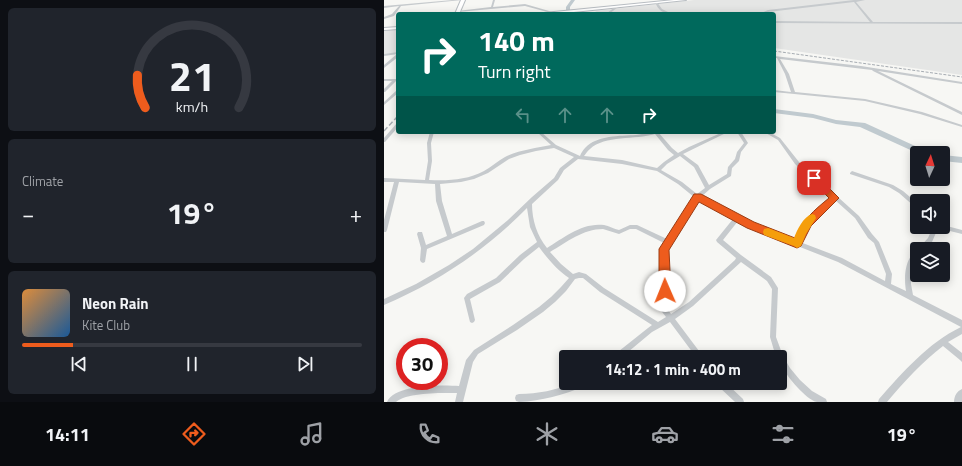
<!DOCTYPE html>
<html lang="en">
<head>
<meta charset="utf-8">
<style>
  body { margin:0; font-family:"Titillium Web",sans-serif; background:#20242c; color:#f1f3f6; height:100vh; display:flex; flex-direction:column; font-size:15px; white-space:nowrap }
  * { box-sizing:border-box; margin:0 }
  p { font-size:13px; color:#9ea1a6 }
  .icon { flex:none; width:22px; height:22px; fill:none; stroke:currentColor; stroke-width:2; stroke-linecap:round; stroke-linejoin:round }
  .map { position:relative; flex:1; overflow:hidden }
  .side { display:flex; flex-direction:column; gap:8px; padding:8px; background:#0d0f14; width:384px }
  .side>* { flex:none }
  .guide { position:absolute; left:12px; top:12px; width:380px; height:122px; border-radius:4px; box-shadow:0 2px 10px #0003; background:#00695c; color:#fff; overflow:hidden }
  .needle { width:26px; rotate:4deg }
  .fabs { position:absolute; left:526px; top:146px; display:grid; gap:8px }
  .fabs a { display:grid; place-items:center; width:40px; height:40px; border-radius:4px; background:#171b24; box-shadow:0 2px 10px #0003; font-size:20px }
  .speed { position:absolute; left:12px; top:338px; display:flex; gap:8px; font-size:20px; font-weight:700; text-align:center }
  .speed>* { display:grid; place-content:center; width:52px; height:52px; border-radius:50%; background:#171b24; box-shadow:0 2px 10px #0003; line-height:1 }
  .speed .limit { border:6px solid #d22; background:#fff; color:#111 }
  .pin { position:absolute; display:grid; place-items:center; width:34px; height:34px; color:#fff; margin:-17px; border-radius:8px; box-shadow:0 2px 6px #0006 }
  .me { position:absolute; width:44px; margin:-22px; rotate:359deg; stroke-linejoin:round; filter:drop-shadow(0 0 3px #0008) }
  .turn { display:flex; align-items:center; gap:14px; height:84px; padding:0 16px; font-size:18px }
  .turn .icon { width:52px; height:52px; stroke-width:2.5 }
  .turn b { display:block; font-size:28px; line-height:34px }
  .lanes { display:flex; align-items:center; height:38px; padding:0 16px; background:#0003; justify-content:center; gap:20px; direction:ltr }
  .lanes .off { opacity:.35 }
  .big { font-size:30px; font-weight:700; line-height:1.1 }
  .side .tile { flex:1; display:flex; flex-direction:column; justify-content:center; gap:6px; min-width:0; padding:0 14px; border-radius:6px; background:#20242c }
  .side .dial { align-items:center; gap:0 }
  .dial svg { height:104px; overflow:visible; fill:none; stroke:#363941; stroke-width:7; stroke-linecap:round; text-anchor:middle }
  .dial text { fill:#f1f3f6; stroke:none }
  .song { display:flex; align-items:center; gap:12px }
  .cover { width:48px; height:48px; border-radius:6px; background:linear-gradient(135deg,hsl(30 70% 55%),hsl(210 70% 35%)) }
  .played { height:4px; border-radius:2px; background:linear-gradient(90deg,#ee5c1d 15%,#363941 15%) }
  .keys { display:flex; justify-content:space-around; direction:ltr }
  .heat { display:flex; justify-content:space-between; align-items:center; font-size:22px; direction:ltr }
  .trip { position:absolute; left:175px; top:350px; width:228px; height:40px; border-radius:4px; background:#171b24; box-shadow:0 2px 10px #0003; font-weight:700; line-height:40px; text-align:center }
  .tabs { display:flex; height:64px; justify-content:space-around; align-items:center; background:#090b0e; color:#9ea1a6 }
  .tabs .icon { width:28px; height:28px }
  .tabs .on { color:#ee5c1d }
  .tabs b { font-size:18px; color:#f1f3f6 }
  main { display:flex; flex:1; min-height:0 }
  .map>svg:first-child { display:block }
  .built { fill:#e5e6e5 }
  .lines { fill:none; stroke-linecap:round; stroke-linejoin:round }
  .river { fill:#c0cacf; fill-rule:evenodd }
  .secondary-casing { stroke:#b8bdc2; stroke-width:2 }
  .street { fill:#c6cacd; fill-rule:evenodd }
  .secondary { fill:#fff; fill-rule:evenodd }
  .rail-far1 { stroke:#a6acb2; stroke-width:1; stroke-dasharray:3 1.5; stroke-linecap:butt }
  .rail { stroke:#a6acb2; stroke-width:1.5; stroke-dasharray:5 2.5; stroke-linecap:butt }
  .route { fill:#ee5c1d; stroke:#9b3c13 }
  .slow { fill:#f59e0b }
</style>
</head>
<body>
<main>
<section class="side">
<div class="tile dial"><svg viewBox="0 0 100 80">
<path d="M14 69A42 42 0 1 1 86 69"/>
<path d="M14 69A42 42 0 0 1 8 44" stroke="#ee5c1d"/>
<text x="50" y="56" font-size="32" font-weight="700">21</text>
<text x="50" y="72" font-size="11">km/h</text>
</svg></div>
<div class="tile"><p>Climate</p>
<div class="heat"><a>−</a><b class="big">19°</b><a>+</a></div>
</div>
<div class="tile">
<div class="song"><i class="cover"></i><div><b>Neon Rain</b><p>Kite Club</p></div></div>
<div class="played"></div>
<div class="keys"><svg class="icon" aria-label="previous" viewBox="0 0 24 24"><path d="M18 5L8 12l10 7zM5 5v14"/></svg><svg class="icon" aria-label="pause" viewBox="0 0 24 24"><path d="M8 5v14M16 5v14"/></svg><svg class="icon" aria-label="next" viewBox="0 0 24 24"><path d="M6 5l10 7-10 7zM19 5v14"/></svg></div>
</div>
</section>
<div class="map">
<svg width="578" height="402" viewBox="0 0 578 402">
  <rect width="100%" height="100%" fill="#f7f7f4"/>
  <g class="built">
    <polygon points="310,0 578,0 578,75 390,48 390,14 216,14 211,11"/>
    <polygon points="14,29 14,53 0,54 0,30"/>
  </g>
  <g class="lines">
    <g class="river">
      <polygon points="187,0 191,0 186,7 186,11 182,11 182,7"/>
      <polygon points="390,109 429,114 452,120 481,123 542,151 543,153 533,153 476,127 452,124 429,118 390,113"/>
      <polygon points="559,155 578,157 578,163 559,161"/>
    </g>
    <defs>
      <g id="secondary">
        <polygon points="77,0 81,0 75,14 71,14"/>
        <polygon points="290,0 302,0 171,14 158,14 160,13"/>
        <polygon points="14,27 14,29 0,30 0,28"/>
      </g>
    </defs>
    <use href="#secondary" class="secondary-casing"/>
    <g class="street">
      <polygon points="69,0 78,0 17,6 10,16 0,19 0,17 8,14 15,6 0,8 0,6"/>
      <polygon points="109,0 111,0 109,7 141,4 172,13 171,14 141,6 74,12 73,11 107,7"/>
      <polygon points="470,0 481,0 472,2 489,22 578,22 578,24 390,23 390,21 486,22 470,2 384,12 378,14 375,14 384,10"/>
      <path d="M271,2H273L278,9L288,14C279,14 274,10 271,2Z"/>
      <polygon points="232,6 234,7 225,14 222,14"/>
      <polygon points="14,52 14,54 0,56 0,54"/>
      <polygon points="13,54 14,54 14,57 0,68 0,65"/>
      <polygon points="390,56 477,66 578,82 578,84 494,71 578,112 578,115 489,71 488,70 396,59 405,74 411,92 481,99 538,112 578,125 578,127 536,114 481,101 390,92 390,90 407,92 401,74 393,58 390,58"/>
      <polygon points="0,79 14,79 14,81 12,81 1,92 0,92 0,89 8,81 0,81"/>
      <polygon points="13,90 14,90 14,93 0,105 0,102"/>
      <polygon points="13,123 14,123 14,127 1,142 0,142 0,138"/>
      <path d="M46,132H50L47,143L48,161L45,180C64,181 83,180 100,171C107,167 114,161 121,157C135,150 152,148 167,145L153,132H157L172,145L196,156C197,153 199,150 201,148C213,135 236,136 252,135C260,134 267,132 274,132L288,148L294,153L305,147L339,132H344L299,154L314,165L325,185L343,174L344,167L351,159L353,152L360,143L353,132H357L364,143L357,152L355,161L348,168L347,176L326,189L317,197L355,217L377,226L412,240C420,222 433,210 448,198L411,164L394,140L380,132H385L396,138L415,162L475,216L488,234L495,242L508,274L507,284L522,291C520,278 520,259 533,250V258L530,263L527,273V284L529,295L578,320V334L564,342L578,353V362L576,360L559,346C538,362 520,382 503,402H494L495,399C519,372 544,343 577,327L454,262L373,230L354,221L339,240L357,255L387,277L394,288L392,337L399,356L406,368L416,380L428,391L442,399L443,402C440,402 436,402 433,402C422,400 403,376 397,366L396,365V357H392L386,337L388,289L383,281L357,262L309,306L291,319L318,355L320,357H312L286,322L268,332L238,357H228L230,355L264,328L268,325L216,292L199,278H195L191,279L182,291L171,302L159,312L133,330L94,354L89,362L79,402H71L73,393C58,393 24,392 12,402H3C11,384 58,385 75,386L82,360L90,350L129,325L155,307L167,297L177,287L185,278C173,270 163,258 155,247L140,259L116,282L86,299L91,320L90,322L88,323L86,322L80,298L83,294L112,278L136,255L153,242L146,227L143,208C102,250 54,282 0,305V299L32,284L65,265L89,249L124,220L148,197L170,178L176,168L190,157L170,148L152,151L136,155L125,159L104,173L90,179L77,182L56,184L58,201L68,234L98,221H100L101,223L100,225L43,249L41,262L39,263L37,262L36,260L37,248L33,234L34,232H38L42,245L63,236L52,201L51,184L15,182L3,230L2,232H0V220L10,182H0V178L41,180L44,161L43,143ZM271,134L284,150L290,155L280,162L273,168L238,160L200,156C202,154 203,151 206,149C221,135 251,140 271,134ZM296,156L310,167L321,188L313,194L298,182L277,170L283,164ZM194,159L238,164L273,171L294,184L310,197L294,224L283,239L253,225H246L235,230C230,229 225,226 220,225C199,222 179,238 163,248C153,236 148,220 148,204L174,180L180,170ZM314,200L349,219L332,240L333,242L352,258L351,260L305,302L287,314L280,304L279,302L284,294L281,284L284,271L282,254L284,247L298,228ZM451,200L471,218L484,238L490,243L502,274L501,281L458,258L416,242C424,225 437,212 451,200ZM219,229L235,234L246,229H252L280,243L278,246L276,254L278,271L275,284L278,294L273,302L275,308L282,317L274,322L220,288L202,274L195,272L189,274L177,264L166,252C183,242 199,229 219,229Z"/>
      <polygon points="468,171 509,185 519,191 533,203 533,208 531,207 515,193 505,187 466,174 466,173"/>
      <polygon points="559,225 578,230 578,234 554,228 548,242 541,249 534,249 544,238 549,227 559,227"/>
      <path d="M189,383H202L201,386C179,395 158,401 135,402L132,401L131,398L132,395L135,394C154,394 172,390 189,383Z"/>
      <polygon points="333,383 342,383 359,399 360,402 351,402 334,386"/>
      <path d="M578,389V402H570C570,396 573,391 578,389Z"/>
    </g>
    <use href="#secondary" class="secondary"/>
    <polyline class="rail-far1" points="390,51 578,77"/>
    <polyline class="rail" points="0,131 14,116"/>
  </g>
  <path class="route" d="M430,175L433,176L455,198L427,226L417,246L413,248L363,228L315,202L285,250L286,271L284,284L286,291L285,295L281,297L277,295L273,284L275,271V249L310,194H317L370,222L411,238C421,218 428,212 445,198L427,180L426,178Z"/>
  <path class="slow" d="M428,214L431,215L432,218L422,234L417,246L413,248L410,246L380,235L379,232L380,229L384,228L410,238C413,230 419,217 428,214Z"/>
</svg>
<div class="fabs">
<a><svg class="needle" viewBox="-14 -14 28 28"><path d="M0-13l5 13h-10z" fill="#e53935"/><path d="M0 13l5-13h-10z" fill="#9ea1a6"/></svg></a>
<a><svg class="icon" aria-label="sound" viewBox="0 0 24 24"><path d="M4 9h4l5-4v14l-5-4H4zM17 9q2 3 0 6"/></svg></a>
<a><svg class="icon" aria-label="layers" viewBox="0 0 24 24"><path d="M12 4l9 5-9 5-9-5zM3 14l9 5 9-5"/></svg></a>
</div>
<div class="speed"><div class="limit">30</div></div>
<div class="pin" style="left:430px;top:178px;background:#d93025"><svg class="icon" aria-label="arrive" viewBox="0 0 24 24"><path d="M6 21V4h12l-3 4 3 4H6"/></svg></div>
<svg class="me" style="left:281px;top:291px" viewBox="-20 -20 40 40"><circle r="19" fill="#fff"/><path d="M0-13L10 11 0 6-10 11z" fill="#ee5c1d"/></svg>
<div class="trip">14:12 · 1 min · 400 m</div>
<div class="guide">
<div class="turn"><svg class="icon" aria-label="right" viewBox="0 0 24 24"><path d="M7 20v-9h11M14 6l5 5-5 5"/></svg><div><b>140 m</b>Turn right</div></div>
<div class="lanes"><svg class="icon off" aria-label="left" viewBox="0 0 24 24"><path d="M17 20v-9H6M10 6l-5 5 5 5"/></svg><svg class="icon off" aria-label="ahead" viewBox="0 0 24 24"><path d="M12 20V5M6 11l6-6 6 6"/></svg><svg class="icon off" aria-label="ahead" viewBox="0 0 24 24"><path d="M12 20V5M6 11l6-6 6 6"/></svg><svg class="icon" aria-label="right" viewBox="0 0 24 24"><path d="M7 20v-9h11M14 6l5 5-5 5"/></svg></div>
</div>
</div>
</main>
<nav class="tabs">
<b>14:11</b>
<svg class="icon on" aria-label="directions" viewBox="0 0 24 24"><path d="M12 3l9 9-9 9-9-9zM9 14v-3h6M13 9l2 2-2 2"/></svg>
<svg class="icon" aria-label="music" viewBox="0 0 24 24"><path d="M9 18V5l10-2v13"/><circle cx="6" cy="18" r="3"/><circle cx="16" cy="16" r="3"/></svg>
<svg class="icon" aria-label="phone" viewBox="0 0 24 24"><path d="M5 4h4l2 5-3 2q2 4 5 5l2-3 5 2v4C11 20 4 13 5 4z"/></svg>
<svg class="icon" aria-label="climate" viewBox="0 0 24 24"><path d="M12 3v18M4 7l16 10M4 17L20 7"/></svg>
<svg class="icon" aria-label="car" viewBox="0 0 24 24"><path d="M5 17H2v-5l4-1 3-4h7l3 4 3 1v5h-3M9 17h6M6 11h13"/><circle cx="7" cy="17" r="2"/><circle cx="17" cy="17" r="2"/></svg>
<svg class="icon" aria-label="filters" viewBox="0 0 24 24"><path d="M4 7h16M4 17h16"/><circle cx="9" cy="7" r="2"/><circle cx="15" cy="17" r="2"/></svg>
<b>19°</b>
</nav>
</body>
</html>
